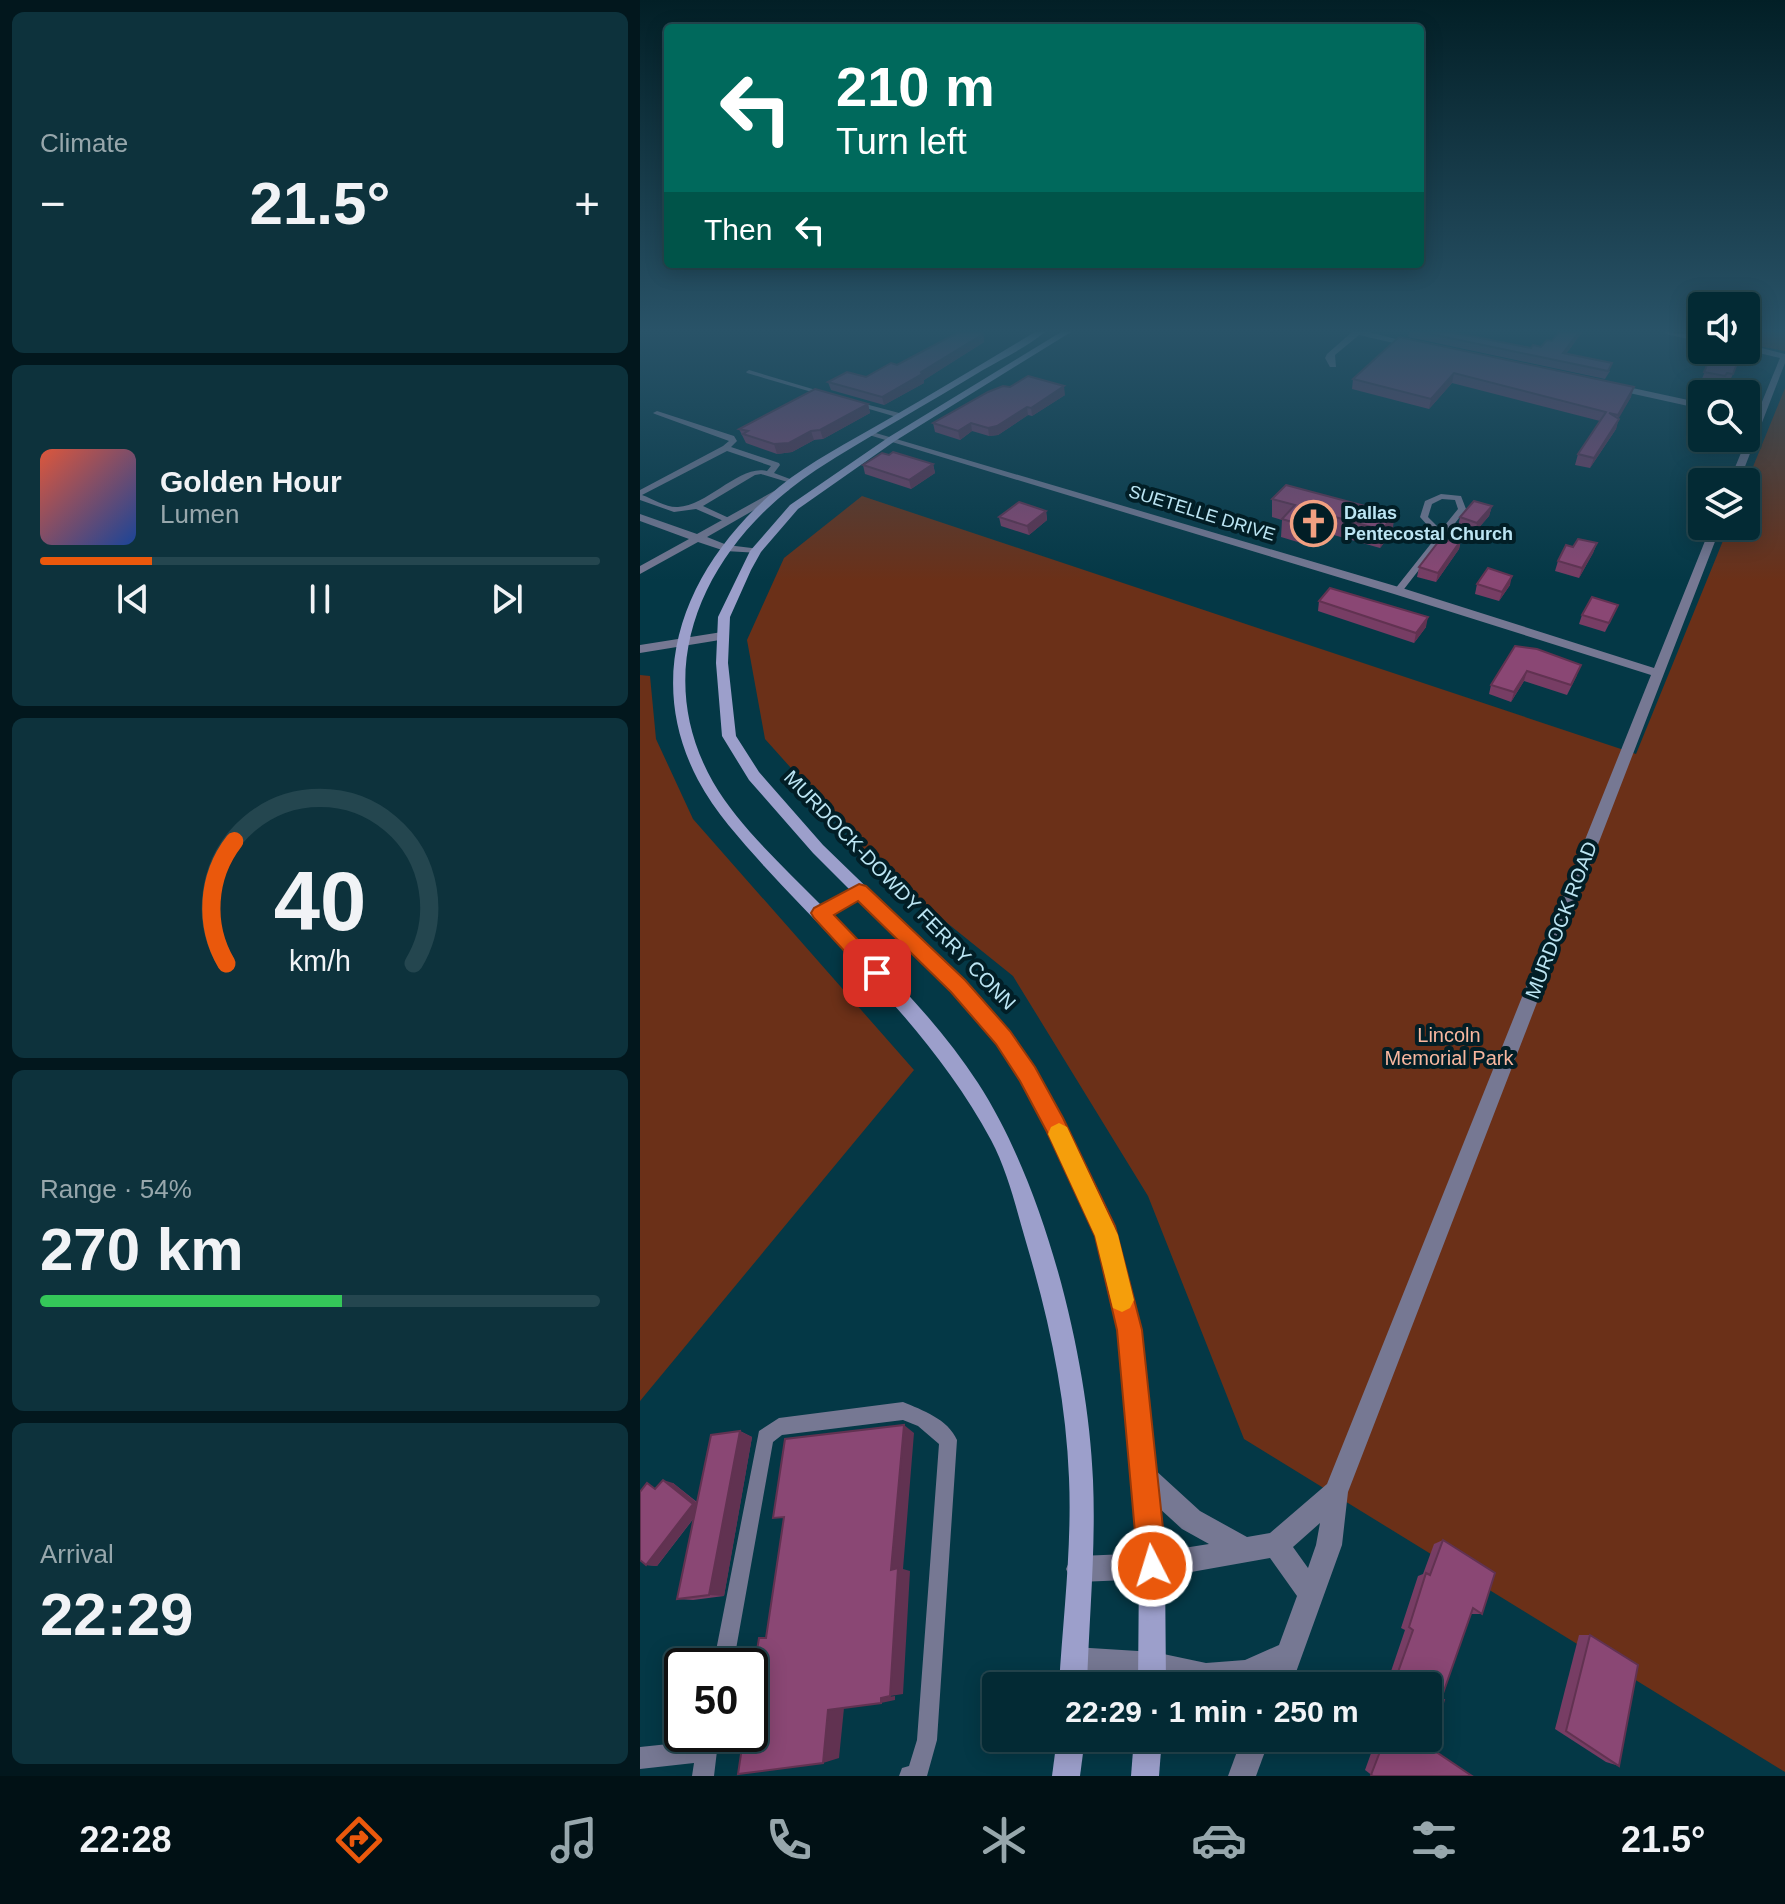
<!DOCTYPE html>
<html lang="en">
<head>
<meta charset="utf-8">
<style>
  body { margin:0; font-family:Arial,sans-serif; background:#0d323c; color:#f1f3f6; height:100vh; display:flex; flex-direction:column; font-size:30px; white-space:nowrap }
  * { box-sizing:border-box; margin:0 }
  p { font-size:26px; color:#97a7ac }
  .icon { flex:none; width:44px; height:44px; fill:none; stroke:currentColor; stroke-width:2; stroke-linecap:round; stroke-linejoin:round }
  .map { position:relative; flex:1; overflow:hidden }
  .sheet { display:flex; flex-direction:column; gap:12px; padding:12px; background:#02171d; width:640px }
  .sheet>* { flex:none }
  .guide { position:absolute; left:24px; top:24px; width:760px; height:244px; border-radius:8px; box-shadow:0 4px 20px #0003,0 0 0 2px #24464f; background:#00695c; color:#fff; overflow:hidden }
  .controls { position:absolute; left:1048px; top:292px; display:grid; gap:16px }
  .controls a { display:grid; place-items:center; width:72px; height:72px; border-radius:8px; background:#032a34; box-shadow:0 4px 20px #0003,0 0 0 2px #24464f; font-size:40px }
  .speed { position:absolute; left:24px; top:1648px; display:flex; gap:16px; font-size:40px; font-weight:700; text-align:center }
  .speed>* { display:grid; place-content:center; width:104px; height:104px; border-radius:50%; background:#032a34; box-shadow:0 4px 20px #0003,0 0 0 2px #24464f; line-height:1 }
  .speed .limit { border:4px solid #111; border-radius:12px; background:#fff; color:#111 }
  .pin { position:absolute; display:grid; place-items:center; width:68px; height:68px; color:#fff; margin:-34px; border-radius:16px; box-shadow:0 4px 12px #0006 }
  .me { position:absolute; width:88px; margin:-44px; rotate:355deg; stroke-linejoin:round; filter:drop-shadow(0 0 6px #0008) }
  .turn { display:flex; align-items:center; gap:28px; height:168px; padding:0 40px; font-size:36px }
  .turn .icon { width:104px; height:104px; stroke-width:2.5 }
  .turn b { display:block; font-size:56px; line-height:68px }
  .then { display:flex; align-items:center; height:76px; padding:0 40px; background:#0003; gap:16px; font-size:30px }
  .big { font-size:60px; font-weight:700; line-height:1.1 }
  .sheet .tile { flex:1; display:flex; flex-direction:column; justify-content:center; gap:12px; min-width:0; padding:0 28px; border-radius:12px; background:#0d323c }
  .sheet .dial { align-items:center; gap:0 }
  .dial svg { height:208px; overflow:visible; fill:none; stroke:#24464f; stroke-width:7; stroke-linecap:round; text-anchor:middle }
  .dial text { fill:#f1f3f6; stroke:none }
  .song { display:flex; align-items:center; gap:24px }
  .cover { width:96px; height:96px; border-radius:12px; background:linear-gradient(135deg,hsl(10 70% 55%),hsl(220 70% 35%)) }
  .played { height:8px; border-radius:4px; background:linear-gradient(90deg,#ea580c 20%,#24464f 20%) }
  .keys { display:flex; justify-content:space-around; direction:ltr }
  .heat { display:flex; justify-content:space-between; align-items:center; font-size:44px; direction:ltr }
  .charge { height:12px; border-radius:6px; background:linear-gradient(90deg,#34c759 54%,#24464f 0) }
  .trip { position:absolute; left:342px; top:1672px; width:460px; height:80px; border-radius:8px; background:#032a34; box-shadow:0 4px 20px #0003,0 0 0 2px #24464f; font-weight:700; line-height:80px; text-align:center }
  .tabs { display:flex; height:128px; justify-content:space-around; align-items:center; background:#011115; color:#97a7ac }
  .tabs .icon { width:56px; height:56px }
  .tabs .current { color:#ea580c }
  .tabs b { font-size:36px; color:#f1f3f6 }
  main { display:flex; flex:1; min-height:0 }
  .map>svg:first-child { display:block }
  .green { fill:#6b3018 }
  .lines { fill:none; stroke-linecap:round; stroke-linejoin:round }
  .service { fill:#767893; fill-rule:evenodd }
  .minor { fill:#767893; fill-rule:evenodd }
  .secondary { fill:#9c9fcb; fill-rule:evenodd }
  .wall { fill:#773d64 }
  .shaded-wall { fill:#613251 }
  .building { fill:#8a4774; stroke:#613251; stroke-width:2 }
  .route { fill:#ea580c; stroke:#983908; stroke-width:2 }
  .slow { fill:#f59e0b }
  .labels { text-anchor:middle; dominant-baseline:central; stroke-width:8; stroke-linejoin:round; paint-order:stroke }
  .far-street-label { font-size:18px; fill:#bce5f3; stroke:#021e26 }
  .far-poi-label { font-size:18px; font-weight:bold; fill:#bce5f3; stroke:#021e26; text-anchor:start }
  .street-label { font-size:20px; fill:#bce5f3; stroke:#021e26 }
  .park-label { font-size:20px; fill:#f8b79f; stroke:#021e26 }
</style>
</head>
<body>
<main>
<section class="sheet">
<div class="tile"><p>Climate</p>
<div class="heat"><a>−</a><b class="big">21.5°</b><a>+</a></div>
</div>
<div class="tile">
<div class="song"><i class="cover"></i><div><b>Golden Hour</b><p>Lumen</p></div></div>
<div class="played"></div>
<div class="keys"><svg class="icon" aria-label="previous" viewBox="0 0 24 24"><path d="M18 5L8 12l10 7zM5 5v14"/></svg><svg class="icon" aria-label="pause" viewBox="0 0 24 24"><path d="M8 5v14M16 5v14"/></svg><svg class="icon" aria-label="next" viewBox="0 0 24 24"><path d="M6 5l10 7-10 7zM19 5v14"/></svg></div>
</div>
<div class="tile dial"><svg viewBox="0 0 100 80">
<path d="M14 69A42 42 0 1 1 86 69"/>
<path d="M14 69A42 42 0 0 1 17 22" stroke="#ea580c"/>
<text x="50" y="56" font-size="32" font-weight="700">40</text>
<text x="50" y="72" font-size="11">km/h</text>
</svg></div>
<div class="tile"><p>Range · 54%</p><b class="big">270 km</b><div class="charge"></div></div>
<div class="tile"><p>Arrival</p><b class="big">22:29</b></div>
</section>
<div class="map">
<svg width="1145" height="1776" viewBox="0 0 1145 1776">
  <rect width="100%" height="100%" fill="#043846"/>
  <g class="green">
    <polygon points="1106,332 1145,332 1145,351 1106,344"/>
    <polygon points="1145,388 1145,1772 604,1439 508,1196 373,976 245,873 125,739 107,640 144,558 222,496 996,754 1089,526 1106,526 1106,484"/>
    <polygon points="0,675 10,676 16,739 53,819 274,1070 0,1401"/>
  </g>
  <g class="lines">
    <g class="service">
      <polygon points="109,370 186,393 187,394 182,395 107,373 106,372"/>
      <polygon points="214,401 263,414 264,416 260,418 212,404 212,402"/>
      <path d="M17,411L94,436L97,441L91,447L139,463L140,465L134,473L158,482L154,484L121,474L115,475L63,506L89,518V522H86L56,509L34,512L0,500V490L83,446L89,441L15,414L13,413ZM87,451L131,466L127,471C100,464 69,505 38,507C27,508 13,499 2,495Z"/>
      <path d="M801,494L821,496L826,509L761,593H755V589L797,536L780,517L785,501ZM802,499L815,500L818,509L801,530L788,517L792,504Z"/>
      <path d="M263,1402C282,1410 308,1419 317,1440L297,1740L287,1776H259L262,1768L269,1766L277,1740L299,1444L278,1426L263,1420L142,1435L133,1442L93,1666H73L119,1431L139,1418Z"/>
      <polygon points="59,1734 79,1734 74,1776 52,1776 54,1763 0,1769 0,1747 57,1741"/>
    </g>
    <g class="minor">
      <polygon points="712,332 729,332 779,345 775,348 719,335 695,355 696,367 690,367 685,358 687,354"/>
      <polygon points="1025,332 1062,336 1062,342 1026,334"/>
      <polygon points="1106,344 1145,354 1145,363 1099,482 1089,482 1140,358 1106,350"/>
      <polygon points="974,384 1062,403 1062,409 971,389 971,385"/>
      <path d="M229,431L762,588L1014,668L1071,526H1081L708,1492L702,1545L651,1686H623L627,1677C590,1693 554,1685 516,1679C489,1675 461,1675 434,1673L425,1669L421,1660L425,1651L434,1647L514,1652L566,1663L605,1660L639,1645L657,1596L630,1558L512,1579L439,1582L430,1578L426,1569L430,1560L439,1556L512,1553L569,1544L542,1529L495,1486L492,1477L495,1468L504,1465L513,1468L560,1511L607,1537L630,1533L687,1484L1011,675L754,594L229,435ZM680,1523L676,1545L668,1568L653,1547Z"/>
      <polygon points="145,485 150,488 149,490 67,537 87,545 120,549 120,553 85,551 58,542 0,574 0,566 49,539 0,521 0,514 57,534"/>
      <polygon points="82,632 86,633 86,639 0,653 0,645"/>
      <polygon points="602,1738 630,1738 616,1776 588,1776"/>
    </g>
    <g class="secondary">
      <path d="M395,332H405C387,347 364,358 343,370C288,404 230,435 176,470C71,539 5,662 73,782C100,828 144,867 181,905L209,889L173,853L109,780L82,736L76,663L78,617L110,551L150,505L249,437L421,332H431L255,441L158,509L121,552L111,570L90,617L88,663L96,736L119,772L183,845L343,1000L369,1032L395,1068L422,1119L473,1228L500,1330L525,1566L526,1686H498L499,1566L492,1477L478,1330L456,1236L408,1131L381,1080L357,1044L331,1010L219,899L191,915C243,968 298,1021 338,1083C405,1186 448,1358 453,1480C456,1549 449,1618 447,1686H419C423,1617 432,1548 429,1478C426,1398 409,1319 386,1242C376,1208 368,1172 351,1140C294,1034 204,953 124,866C100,839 75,812 58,780C0,670 50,561 139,487C171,461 209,442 245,421C295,392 345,362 395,332Z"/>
      <polygon points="417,1738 445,1738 440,1776 412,1776"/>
      <polygon points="494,1738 522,1738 519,1776 491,1776"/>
    </g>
  </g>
  <g class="wall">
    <polygon points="769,332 810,332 891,348 901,347 912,341 919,332 942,332 926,354 970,371 965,379 768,337"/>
    <polygon points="343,334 344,342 284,380 284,383 244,405 191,390 188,382 226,377"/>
    <polygon points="759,337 991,397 978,418 976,429 950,468 935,465 938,454 960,421 812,383 789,409 712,389 713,379"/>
    <polygon points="1074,350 1093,374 1089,383 1083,381 1082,385 1061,381"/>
    <polygon points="370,387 425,395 392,416 388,415 358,435 349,436 332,431 320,440 295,432 293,423"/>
    <polygon points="228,404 230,413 183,439 174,440 152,452 137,454 106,443 99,429"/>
    <polygon points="293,464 295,473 271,489 225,474 223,465"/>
    <polygon points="632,499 752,533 740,548 683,532 671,546 641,537 642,520 632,517"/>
    <polygon points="852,506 849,516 835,532 818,527 820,517"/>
    <polygon points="406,511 407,520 389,535 361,526 359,517"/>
    <polygon points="821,540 819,549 796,582 777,577 779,567"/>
    <polygon points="957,543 953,553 939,578 915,571 918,561 933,547"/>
    <polygon points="837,584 870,585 859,601 835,594"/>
    <polygon points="679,601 786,627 774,643 678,611"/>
    <polygon points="974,614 965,632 939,624 942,615"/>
    <polygon points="875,646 937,675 927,695 884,681 871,702 849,694 851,685"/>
    <polygon points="100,1431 112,1437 84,1596 53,1600 37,1599 54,1518 17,1566 6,1565 18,1486 33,1483 57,1502"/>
    <polygon points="803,1540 855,1573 842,1614 831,1614 801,1699 804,1700 789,1747 832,1776 733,1776 725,1770 734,1745 727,1740 727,1738 788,1738 788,1686 746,1686 765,1630 761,1628 778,1576 783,1574 794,1544"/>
    <polygon points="939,1635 950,1635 979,1766 966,1762 915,1729"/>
  </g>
  <g class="shaded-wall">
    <polygon points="939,332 942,332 921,361 923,353"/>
    <polygon points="343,334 344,342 284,380 284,383 244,405 242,397"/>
    <polygon points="814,373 812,383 789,409 791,399"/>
    <polygon points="424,386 425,395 392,416 391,408"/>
    <polygon points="994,387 991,397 975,425 978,415"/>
    <polygon points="228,404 230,413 183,439 180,430"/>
    <polygon points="387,407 388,415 358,435 349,436 348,428"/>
    <polygon points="979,419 976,429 950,468 954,458"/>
    <polygon points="331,423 332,431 320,440 318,431"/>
    <polygon points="171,431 174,440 152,452 137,454 134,444"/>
    <polygon points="293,464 295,473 271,489 269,480"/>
    <polygon points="852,506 849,516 835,532 837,523"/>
    <polygon points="406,511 407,520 389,535 387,526"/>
    <polygon points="684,514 683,532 671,546 672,528"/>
    <polygon points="755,514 752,533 740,548 742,530"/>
    <polygon points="821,540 819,549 796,582 798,573"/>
    <polygon points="957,543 953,553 939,578 942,568"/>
    <polygon points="872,576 870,585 859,601 862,592"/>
    <polygon points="788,617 786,627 774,643 776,633"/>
    <polygon points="887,671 884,681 871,702 874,692"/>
    <polygon points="264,1425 274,1433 263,1569 270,1571 263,1694 250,1696 251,1570"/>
    <polygon points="100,1431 112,1437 91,1557 84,1596 69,1595"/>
    <polygon points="23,1480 33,1483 62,1507 17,1566 6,1565"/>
    <polygon points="255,1696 255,1700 241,1703 241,1698"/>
    <polygon points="204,1708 199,1758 183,1763 188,1710"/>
  </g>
  <g class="building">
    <polygon points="319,332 341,332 343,334 281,372 282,374 242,397 188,382 207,372 226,377 251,363 257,365"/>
    <polygon points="781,332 810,332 891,348 893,345 901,347 907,340 912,341 919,332 939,332 923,353 972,363 968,371"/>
    <polygon points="759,337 994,387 978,415 969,413 979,419 954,458 938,454 966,412 814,373 791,399 713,379"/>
    <polygon points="1074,350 1102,350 1093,374 1087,373 1085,376 1064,372"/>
    <polygon points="388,376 424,386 391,408 387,407 357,426 348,428 331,423 318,431 293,423 348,392 363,386 370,387"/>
    <polygon points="175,389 228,404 180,430 171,431 149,443 134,444 103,434 108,431 99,429"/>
    <polygon points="253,452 293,464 269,480 223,465 242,453 249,455"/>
    <polygon points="646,485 755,514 742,530 684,514 672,528 642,519 655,505 632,499"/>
    <polygon points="834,501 852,506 837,523 820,517"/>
    <polygon points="379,502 406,511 387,526 359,517"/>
    <polygon points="938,539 957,543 942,568 918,561 926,545 933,547"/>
    <polygon points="821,540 798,573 779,567 799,541"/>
    <polygon points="848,568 872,576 862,592 837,584"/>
    <polygon points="690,588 788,617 776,633 679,601"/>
    <polygon points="952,597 978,605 969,623 942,615"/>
    <polygon points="875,646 897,649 941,665 931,685 887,671 874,692 851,685"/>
    <polygon points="264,1425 251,1570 258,1568 250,1696 241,1698 241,1703 188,1710 183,1763 98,1774 104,1734 110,1734 110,1694 119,1638 126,1638 144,1517 133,1518 145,1439"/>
    <polygon points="100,1431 69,1595 37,1599 71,1435"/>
    <polygon points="23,1480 53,1504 6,1565 0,1560 0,1492 7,1483 15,1489"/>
    <polygon points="803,1540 855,1573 842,1614 833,1608 801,1699 804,1700 789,1747 832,1776 733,1776 731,1775 741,1749 733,1744 735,1738 788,1738 788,1686 753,1686 773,1630 769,1627 786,1573 790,1575"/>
    <polygon points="950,1635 998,1665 979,1766 926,1731"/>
  </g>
  <linearGradient id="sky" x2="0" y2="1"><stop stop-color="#021f26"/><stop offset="0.57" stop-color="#295368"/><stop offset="1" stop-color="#295368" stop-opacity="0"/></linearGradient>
  <rect width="1145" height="581" fill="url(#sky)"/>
  <polygon class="route" points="219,884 226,886 325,980 370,1031 395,1067 423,1118 475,1226 502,1330 527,1566 523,1576 512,1580 502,1576 498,1566 477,1330 455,1236 407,1132 380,1081 356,1044 311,992 218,901 194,915 244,967 247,973 244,979 230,979 174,918 171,913 174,908"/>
  <polygon class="slow" points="419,1123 427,1127 478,1235 494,1300 490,1308 482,1312 473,1308 455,1236 408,1134 411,1127"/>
  <defs>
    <symbol id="church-ring" viewBox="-11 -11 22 22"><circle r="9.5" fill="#021e26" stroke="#f2a081" stroke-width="1.5"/><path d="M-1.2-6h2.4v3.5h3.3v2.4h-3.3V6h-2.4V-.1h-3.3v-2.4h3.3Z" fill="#f2a081"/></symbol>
  </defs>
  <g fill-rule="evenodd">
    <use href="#church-ring" x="648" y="498" width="51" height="51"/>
  </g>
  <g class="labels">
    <g class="far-street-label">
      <text transform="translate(562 513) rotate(17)">SUETELLE DRIVE</text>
    </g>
    <g class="far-poi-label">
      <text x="704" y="513">Dallas<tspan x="704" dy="21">Pentecostal Church</tspan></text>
    </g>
    <g class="street-label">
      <text transform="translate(260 890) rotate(46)">MURDOCK-DOWDY FERRY CONN</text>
      <text transform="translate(921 920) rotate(-69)">MURDOCK ROAD</text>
    </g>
    <g class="park-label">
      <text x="809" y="1035">Lincoln<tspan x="809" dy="23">Memorial Park</tspan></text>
    </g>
  </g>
</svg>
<div class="controls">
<a><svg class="icon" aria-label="sound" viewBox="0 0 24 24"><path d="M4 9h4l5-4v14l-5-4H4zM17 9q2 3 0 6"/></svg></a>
<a><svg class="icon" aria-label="search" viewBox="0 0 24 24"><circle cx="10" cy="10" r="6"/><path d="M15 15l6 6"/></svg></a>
<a><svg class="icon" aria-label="layers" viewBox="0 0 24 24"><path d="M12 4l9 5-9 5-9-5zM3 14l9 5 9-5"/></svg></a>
</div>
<div class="speed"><div class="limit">50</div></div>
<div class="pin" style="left:237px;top:973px;background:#d93025"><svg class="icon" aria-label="arrive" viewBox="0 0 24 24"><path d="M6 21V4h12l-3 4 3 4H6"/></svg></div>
<svg class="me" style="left:512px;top:1566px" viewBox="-20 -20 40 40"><circle r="17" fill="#ea580c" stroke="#fff" stroke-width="3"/><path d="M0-11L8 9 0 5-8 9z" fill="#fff"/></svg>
<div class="trip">22:29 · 1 min · 250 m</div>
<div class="guide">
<div class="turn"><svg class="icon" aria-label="left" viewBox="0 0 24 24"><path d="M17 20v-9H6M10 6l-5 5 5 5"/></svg><div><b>210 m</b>Turn left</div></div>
<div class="then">Then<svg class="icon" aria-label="left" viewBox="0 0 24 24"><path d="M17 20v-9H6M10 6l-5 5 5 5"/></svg></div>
</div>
</div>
</main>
<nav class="tabs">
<b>22:28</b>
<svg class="icon current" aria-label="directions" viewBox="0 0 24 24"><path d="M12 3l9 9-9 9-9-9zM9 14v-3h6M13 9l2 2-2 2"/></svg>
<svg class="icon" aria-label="music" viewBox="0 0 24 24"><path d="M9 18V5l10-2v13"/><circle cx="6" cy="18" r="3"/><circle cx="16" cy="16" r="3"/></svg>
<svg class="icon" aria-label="phone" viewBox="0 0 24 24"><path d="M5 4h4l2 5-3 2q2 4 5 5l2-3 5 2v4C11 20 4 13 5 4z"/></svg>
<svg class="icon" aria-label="climate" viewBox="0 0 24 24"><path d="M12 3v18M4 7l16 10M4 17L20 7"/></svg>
<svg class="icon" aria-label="car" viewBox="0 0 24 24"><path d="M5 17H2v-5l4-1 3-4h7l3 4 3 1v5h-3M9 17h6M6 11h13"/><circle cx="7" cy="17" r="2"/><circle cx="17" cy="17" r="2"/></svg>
<svg class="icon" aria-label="filters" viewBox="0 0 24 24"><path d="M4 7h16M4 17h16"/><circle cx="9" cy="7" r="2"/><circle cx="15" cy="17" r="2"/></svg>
<b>21.5°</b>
</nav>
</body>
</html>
